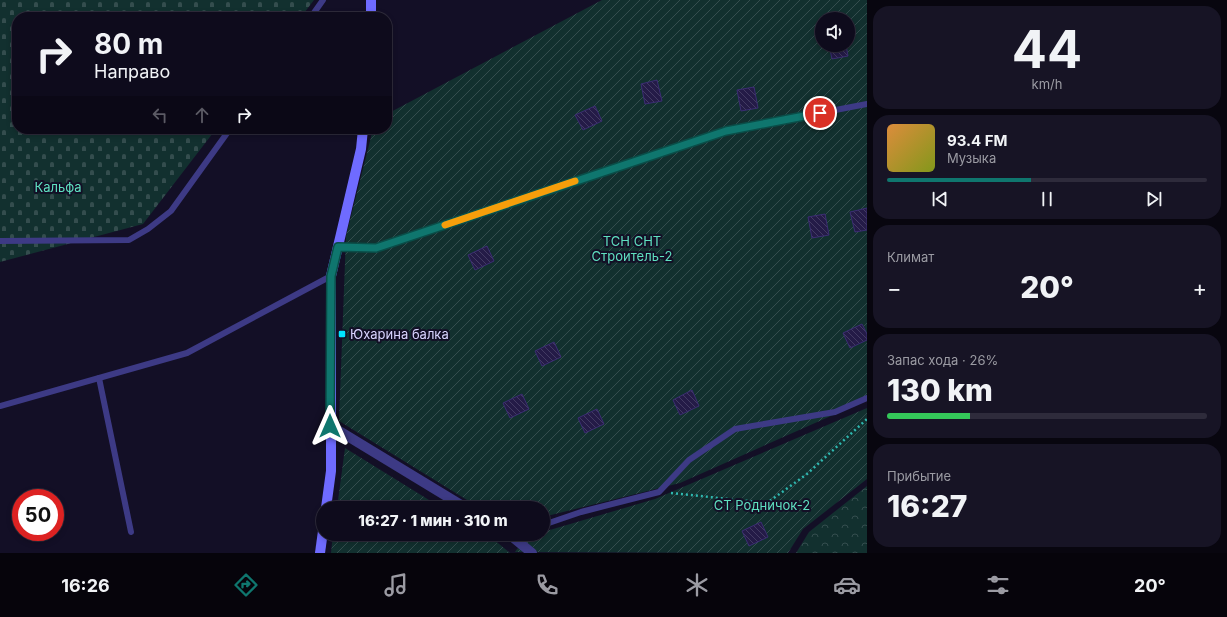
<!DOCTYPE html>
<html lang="ru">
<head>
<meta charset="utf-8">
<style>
  body { margin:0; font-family:Inter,sans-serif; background:#171425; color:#f1f3f6; height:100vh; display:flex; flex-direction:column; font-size:15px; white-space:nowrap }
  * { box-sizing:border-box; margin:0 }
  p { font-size:13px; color:#9b9ba3 }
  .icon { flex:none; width:22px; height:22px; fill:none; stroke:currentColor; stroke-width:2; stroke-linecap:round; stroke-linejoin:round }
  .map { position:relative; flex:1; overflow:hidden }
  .details { display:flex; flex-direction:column; gap:6px; padding:6px; background:#08060f; width:360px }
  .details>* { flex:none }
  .hud { position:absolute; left:12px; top:12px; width:380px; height:122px; border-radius:16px; box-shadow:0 2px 6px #0003,0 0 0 1px #2e2b3b; background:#0e0b1c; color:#f1f3f6; overflow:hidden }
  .fabs { position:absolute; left:815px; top:12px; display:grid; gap:8px }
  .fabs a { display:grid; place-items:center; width:40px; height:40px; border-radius:50%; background:#0e0b1c; box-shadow:0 2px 6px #0003,0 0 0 1px #2e2b3b; font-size:20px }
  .speed { position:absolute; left:12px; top:489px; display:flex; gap:8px; font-size:20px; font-weight:700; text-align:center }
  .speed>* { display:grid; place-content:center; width:52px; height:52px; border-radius:50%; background:#0e0b1c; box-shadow:0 2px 6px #0003,0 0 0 1px #2e2b3b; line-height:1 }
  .speed .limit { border:6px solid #d22; background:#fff; color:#111 }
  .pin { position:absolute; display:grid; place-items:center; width:34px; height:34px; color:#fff; margin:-17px; border:2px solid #fff; border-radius:50%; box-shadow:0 1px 4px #0007 }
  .me { position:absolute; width:44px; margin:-22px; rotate:0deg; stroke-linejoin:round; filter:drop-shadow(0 0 3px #0008) }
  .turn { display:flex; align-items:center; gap:14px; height:84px; padding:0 16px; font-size:18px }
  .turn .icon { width:52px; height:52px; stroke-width:2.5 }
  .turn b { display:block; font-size:28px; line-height:34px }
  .lanes { display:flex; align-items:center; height:38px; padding:0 16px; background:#0003; justify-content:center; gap:20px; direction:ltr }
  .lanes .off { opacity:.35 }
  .big { font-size:30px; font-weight:800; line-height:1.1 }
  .details .card { flex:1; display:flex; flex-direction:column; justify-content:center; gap:6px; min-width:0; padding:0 14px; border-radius:16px; background:#171425 }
  .details .dial { align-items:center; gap:0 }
  .dial b { font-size:52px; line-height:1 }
  .song { display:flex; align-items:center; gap:12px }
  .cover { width:48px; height:48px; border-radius:6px; background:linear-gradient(135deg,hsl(30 70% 55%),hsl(70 70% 35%)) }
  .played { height:4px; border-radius:2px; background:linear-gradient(90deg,#0f766e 45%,#2e2b3b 45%) }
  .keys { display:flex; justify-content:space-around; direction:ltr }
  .heat { display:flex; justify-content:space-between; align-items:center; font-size:22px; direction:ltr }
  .charge { height:6px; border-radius:3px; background:linear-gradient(90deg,#34c759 26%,#2e2b3b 0) }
  .trip { position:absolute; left:316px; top:501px; width:234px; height:40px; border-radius:20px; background:#0e0b1c; box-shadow:0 2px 6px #0003,0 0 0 1px #2e2b3b; font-weight:800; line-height:40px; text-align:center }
  .tab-bar { display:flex; height:64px; justify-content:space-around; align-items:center; background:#06040b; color:#9b9ba3 }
  .tab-bar .icon { width:28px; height:28px }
  .tab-bar .selected { color:#0f766e }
  .tab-bar b { font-size:18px; color:#f1f3f6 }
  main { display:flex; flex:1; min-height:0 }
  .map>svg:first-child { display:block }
  .forest { fill:url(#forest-crowns) }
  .cemetery { fill:url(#cemetery-stones) }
  .garden { fill:url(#garden-furrows); fill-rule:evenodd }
  .building { fill:url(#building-back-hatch); stroke:#3b2d73 }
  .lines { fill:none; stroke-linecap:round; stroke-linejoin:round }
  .path { stroke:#2fb8b0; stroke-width:2.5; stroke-dasharray:2 3; stroke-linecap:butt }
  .lane { stroke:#3d3a85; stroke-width:6 }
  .street { stroke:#3d3a85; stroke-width:10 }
  .secondary { stroke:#6f6bff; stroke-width:10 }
  .route-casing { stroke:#0a4d48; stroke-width:10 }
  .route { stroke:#0f766e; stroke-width:7 }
  .slow { stroke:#f59e0b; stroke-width:7 }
  .poi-dot { fill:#00e5ff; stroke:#130f26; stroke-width:1.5 }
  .labels { text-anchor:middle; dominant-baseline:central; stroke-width:4; stroke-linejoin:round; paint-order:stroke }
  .park-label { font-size:13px; fill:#5fe0c0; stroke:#130f26 }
  .poi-label { font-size:13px; fill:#d9d4ff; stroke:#130f26; text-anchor:start }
</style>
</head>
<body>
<main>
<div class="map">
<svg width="867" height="553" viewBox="0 0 867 553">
  <defs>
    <pattern id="forest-crowns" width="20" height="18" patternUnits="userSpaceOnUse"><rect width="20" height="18" fill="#12302f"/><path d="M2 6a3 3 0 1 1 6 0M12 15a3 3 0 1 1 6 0" fill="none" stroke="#344d4e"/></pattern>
    <pattern id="cemetery-stones" width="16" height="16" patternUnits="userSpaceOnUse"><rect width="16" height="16" fill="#12302f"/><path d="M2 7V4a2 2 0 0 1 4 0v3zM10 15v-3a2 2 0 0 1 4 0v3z" fill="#344d4e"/></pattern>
    <pattern id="garden-furrows" width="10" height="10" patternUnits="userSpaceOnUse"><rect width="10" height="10" fill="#12302f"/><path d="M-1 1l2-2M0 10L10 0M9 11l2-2" fill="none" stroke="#344d4e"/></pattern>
    <pattern id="building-back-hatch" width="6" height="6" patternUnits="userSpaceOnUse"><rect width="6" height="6" fill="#241b47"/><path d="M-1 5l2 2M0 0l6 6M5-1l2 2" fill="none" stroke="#433b63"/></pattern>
  </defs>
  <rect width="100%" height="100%" fill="#130f26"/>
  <polygon class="forest" points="867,486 867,553 796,553 809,532"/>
  <polygon class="cemetery" points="0,0 314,0 301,17 17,17 17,129 216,129 143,224 0,262"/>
  <g class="garden">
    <path d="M602,0H867V400L680,483L543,517V508H480L339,421L346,236L373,129H387V114ZM822,19H848V45H822Z"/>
    <path d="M867,408V479L803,529L788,553L515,552C524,540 526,534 543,534V532L655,499Z"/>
    <polygon points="345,448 442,508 337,508"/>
    <polygon points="333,534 484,534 498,543 510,553 331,553"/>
  </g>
  <g class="building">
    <polygon points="829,45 846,45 848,56 832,59"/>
    <polygon points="657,80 662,101 645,104 641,84"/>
    <polygon points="754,87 758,108 741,111 737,90"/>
    <polygon points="595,106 602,121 583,130 575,115"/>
    <polygon points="867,208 867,230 855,232 850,212"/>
    <polygon points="825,214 829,235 812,238 808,217"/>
    <polygon points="487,246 494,261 475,270 468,255"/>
    <polygon points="862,324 867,334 867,340 850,348 843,333"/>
    <polygon points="554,342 561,357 542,366 535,351"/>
    <polygon points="692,390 699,406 680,415 673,400"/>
    <polygon points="522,394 529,409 510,418 503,403"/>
    <polygon points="597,409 604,424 585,433 578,418"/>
    <polygon points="761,522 768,537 749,546 742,531"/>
  </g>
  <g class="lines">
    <polyline class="path" points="671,493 767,503 807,474 867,419"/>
    <g class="lane">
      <polyline points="311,17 323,0"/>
      <polyline points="0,241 129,240 148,229 171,211 230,129"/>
      <polyline points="338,247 376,248 726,131 867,104"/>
      <polyline points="99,378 131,532"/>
      <polyline points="0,406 187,353 331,276"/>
      <polyline points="543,525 581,512 659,492 689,460 735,429 835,412 867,398"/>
    </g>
    <g class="street">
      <polyline points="331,426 466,508"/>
      <polyline points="509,534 532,553"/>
    </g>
    <g class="secondary">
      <polyline points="371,0 371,17"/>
      <polyline points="326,508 331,471 331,276 361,149 363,129"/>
      <polyline points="320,553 323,531"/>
    </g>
  </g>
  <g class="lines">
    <defs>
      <polyline id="route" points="330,426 331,276 338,247 376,248 726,131 820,113"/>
    </defs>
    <use href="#route" class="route-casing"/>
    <use href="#route" class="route"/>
    <polyline class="slow" points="445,225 575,181"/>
  </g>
  <rect class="poi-dot" x="338" y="330" width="8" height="8" rx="2"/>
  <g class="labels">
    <g class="park-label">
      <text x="58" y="187">Кальфа</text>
      <text x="632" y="241">ТСН СНТ<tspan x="632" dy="15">Строитель-2</tspan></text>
      <text x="762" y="505">СТ Родничок-2</text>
    </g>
    <g class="poi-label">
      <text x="350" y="334">Юхарина балка</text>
    </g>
  </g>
</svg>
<div class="fabs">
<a><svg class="icon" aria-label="sound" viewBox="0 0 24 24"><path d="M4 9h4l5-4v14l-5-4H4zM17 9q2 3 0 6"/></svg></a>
</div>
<div class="speed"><div class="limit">50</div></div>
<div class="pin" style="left:820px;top:113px;background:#d93025"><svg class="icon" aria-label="arrive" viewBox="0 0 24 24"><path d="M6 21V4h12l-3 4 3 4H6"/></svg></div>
<svg class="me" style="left:330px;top:426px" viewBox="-20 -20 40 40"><path d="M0-17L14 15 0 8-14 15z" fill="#0f766e" stroke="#fff" stroke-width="4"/></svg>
<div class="trip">16:27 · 1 мин · 310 m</div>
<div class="hud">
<div class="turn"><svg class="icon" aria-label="right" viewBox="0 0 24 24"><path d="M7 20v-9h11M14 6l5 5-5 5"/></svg><div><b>80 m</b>Направо</div></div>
<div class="lanes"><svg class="icon off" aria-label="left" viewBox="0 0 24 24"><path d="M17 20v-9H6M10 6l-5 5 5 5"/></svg><svg class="icon off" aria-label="ahead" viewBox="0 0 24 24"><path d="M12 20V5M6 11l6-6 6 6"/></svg><svg class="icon" aria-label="right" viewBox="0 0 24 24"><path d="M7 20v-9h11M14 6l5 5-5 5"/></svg></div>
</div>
</div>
<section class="details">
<div class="card dial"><b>44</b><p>km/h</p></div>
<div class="card">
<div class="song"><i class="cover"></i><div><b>93.4 FM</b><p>Музыка</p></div></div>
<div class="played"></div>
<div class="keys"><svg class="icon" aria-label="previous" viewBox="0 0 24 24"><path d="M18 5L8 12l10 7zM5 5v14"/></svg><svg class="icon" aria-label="pause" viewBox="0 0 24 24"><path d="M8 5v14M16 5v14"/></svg><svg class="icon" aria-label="next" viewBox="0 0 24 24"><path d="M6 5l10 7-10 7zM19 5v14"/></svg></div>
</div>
<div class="card"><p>Климат</p>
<div class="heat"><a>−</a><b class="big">20°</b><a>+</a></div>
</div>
<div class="card"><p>Запас хода · 26%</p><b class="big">130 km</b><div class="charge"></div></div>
<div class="card"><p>Прибытие</p><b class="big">16:27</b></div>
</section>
</main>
<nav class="tab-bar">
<b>16:26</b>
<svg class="icon selected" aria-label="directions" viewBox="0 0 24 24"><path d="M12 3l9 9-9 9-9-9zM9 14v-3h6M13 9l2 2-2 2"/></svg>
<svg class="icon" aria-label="music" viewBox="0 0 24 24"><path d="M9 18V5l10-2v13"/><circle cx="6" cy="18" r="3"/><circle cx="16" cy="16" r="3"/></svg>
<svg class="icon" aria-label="phone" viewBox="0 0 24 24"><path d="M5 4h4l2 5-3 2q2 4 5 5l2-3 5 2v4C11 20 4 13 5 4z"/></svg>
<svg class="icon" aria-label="climate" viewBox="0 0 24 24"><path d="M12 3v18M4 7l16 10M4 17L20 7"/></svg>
<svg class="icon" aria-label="car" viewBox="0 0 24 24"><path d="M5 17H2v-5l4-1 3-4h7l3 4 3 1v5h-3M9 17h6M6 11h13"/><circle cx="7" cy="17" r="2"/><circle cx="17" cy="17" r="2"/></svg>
<svg class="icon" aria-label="filters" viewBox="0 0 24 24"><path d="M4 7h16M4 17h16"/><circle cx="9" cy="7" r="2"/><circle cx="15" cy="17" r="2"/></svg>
<b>20°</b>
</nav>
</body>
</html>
